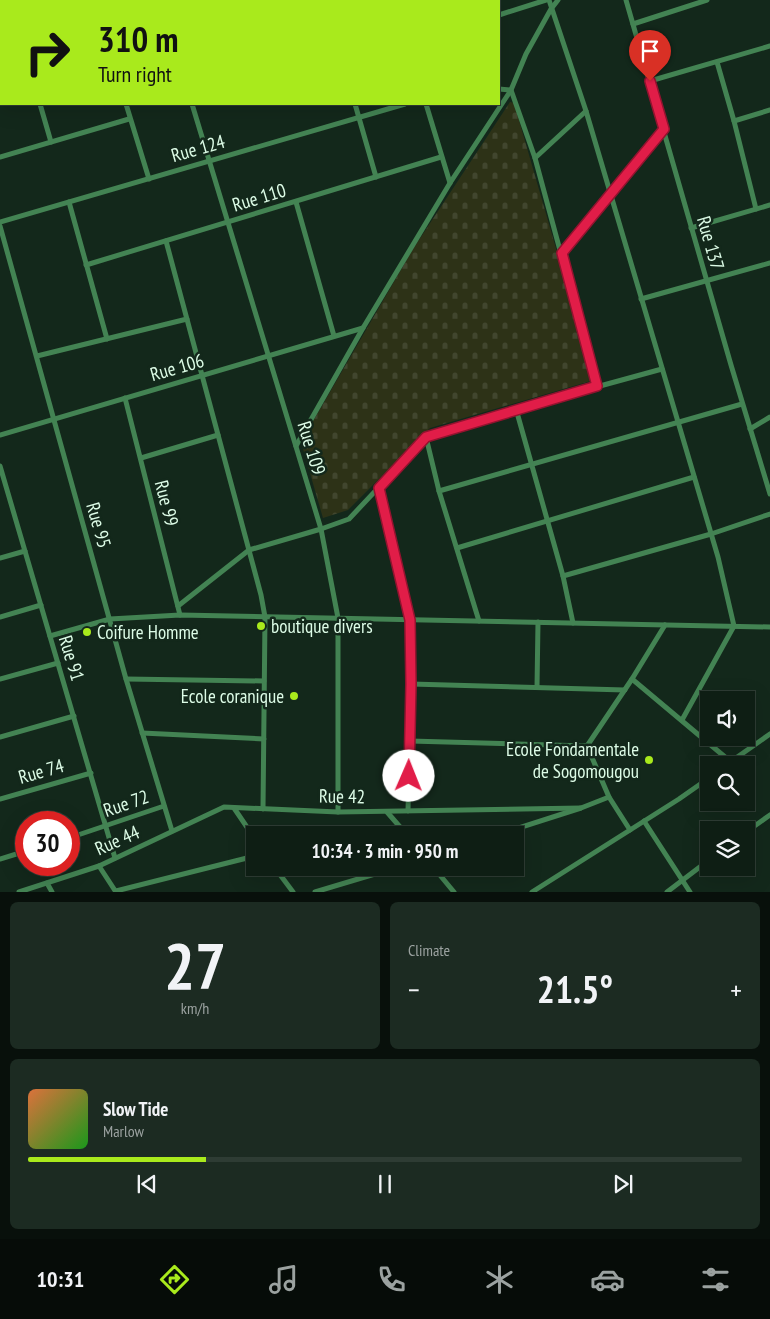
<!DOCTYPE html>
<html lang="en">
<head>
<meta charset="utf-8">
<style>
  body { margin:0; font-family:"PT Sans Narrow",sans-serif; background:#1c2b22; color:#f1f3f6; height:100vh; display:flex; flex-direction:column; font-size:19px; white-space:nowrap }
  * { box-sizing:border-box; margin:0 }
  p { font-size:16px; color:#9ba2a0 }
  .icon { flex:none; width:28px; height:28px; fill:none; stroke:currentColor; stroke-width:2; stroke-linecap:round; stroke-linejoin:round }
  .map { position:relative; height:892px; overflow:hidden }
  .panel { display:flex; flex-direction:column; gap:10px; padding:10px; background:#08100b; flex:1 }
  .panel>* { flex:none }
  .banner { position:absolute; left:0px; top:0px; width:500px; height:105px; box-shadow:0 5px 20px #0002,0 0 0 1px #2e3c34; background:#a9ea1c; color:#111; overflow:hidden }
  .buttons { position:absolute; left:700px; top:691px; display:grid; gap:10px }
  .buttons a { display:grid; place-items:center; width:55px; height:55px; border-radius:0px; background:#0e1e14; box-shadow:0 5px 20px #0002,0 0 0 1px #2e3c34; font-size:25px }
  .speed { position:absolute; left:15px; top:811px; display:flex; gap:10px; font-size:25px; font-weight:700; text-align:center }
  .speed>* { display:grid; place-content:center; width:65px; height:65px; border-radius:50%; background:#0e1e14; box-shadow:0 5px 20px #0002,0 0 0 1px #2e3c34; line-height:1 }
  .speed .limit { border:8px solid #d22; background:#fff; color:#111 }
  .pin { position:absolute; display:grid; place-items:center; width:42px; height:42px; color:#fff; margin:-51px -21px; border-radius:50% 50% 50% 0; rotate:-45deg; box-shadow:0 0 5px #0007 }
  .pin .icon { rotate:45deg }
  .me { position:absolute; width:55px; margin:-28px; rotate:1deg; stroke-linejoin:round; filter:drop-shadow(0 0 4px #0008) }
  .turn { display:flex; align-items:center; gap:18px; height:105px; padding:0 15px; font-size:22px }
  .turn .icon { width:65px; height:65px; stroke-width:2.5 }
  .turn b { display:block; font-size:35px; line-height:42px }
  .big { font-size:38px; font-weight:800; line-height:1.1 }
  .panel .tile { flex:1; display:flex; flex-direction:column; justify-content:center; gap:8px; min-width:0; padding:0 18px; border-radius:8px; background:#1c2b22 }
  .panel .dial { align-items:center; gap:0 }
  .dial b { font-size:65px; line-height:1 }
  .song { display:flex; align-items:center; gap:15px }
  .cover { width:60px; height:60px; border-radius:8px; background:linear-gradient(135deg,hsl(20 70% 55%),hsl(120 70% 35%)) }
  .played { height:5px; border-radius:2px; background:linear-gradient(90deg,#a9ea1c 25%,#2e3c34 25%) }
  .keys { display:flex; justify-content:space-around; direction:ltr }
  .heat { display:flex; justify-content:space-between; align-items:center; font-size:28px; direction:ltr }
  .panel .tiles { flex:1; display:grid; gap:10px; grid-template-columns:1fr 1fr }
  .tile:last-child { grid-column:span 2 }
  .trip { position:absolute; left:246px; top:826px; width:278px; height:50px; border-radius:0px; background:#0e1e14; box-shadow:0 5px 20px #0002,0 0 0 1px #2e3c34; font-weight:800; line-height:50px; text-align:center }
  .tabs { display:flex; height:80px; justify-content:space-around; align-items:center; background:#060c08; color:#9ba2a0 }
  .tabs .icon { width:35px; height:35px }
  .tabs .active { color:#a9ea1c }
  .tabs b { font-size:22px; color:#f1f3f6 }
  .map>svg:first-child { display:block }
  .cemetery { fill:url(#cemetery-stones) }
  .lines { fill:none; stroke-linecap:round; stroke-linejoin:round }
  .street { stroke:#438353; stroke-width:5 }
  .route-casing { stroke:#92132f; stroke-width:12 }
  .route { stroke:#e11d48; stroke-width:9 }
  .poi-dot { fill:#a9ea1c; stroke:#13281b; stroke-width:2 }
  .labels { text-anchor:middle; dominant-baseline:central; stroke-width:5; stroke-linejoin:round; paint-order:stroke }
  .street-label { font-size:19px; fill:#ddfce7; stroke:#13281b }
  .poi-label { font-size:19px; fill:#ddfce7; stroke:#13281b; text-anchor:start }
</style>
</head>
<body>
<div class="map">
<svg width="770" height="892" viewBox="0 0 770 892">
  <defs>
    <pattern id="cemetery-stones" width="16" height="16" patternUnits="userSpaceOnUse" patternTransform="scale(1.25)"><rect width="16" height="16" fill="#2d3217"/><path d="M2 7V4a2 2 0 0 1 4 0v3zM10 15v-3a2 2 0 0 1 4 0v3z" fill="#41462e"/></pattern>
  </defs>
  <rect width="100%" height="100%" fill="#13281b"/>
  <polygon class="cemetery" points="510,102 514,103 594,380 430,428 348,510 323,518 301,442 413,249"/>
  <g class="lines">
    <g class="street">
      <polyline points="98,0 98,1"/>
      <polyline points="161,0 162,1"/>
      <polyline points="241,0 241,1"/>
      <polyline points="325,0 325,1"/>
      <polyline points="396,0 397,1"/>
      <polyline points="467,0 467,1"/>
      <polyline points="549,0 586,111 718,557 734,626 682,720"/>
      <polyline points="626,0 731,365 770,494"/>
      <polyline points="83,1 88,0"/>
      <polyline points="285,1 290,0"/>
      <polyline points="499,15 546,0"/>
      <polyline points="633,24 707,0"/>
      <polyline points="0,25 1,25"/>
      <polyline points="717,62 734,121 756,209"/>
      <polyline points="650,81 770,46"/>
      <polyline points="499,89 511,90 535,158 597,387"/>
      <polyline points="40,104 51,142"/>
      <polyline points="126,104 149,179"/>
      <polyline points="192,104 321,529 338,618 338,812"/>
      <polyline points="355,104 376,177"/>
      <polyline points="426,104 450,183"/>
      <polyline points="734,121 770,110"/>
      <polyline points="0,157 129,119"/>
      <polyline points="535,158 586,111"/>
      <polyline points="69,202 107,339"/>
      <polyline points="296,202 334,336"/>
      <polyline points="0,222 405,104"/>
      <polyline points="0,226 126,679 172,831"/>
      <polyline points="691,228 770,205"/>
      <polyline points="166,241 261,595 265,617 263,809"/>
      <polyline points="562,253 664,129"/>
      <polyline points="86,265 441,157"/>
      <polyline points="641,299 770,263"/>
      <polyline points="37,356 187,319"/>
      <polyline points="125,398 180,615"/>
      <polyline points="516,409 563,576 573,623"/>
      <polyline points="750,429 770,417"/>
      <polyline points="0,435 363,328"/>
      <polyline points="426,437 439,491 479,621"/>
      <polyline points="296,446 363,328 450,183 511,90 526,54 551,9 558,0"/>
      <polyline points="141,458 218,435"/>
      <polyline points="0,466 115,858"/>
      <polyline points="379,488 410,620 411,684 408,811"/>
      <polyline points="439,491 742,404"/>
      <polyline points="457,548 694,477"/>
      <polyline points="0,558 25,551"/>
      <polyline points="563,576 711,534 770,514"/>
      <polyline points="178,606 249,550 321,529 349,519 426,437 516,409 662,369"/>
      <polyline points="0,617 41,605"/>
      <polyline points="50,636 110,619 180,615 770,627"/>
      <polyline points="0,679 58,663"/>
      <polyline points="126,679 264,681"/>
      <polyline points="632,679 731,762"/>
      <polyline points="411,684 625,690"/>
      <polyline points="537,687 538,622"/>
      <polyline points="142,733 264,739"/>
      <polyline points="0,737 74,716"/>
      <polyline points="410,741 587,746"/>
      <polyline points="587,746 632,679 665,625"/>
      <polyline points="587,746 609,797 630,830"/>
      <polyline points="726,765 770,734"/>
      <polyline points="0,799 91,773"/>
      <polyline points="234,808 255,839"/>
      <polyline points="387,812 407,835"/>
      <polyline points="644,821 690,892"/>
      <polyline points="746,832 770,815"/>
      <polyline points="497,835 581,808 609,797"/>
      <polyline points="69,838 164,806"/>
      <polyline points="0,859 26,851"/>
      <polyline points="99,866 116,892"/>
      <polyline points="275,868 293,892"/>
      <polyline points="434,868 454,892"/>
      <polyline points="47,883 52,892"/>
      <polyline points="116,891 255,856"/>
      <polyline points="19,892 99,866 224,807 338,812 581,808"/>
      <polyline points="315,892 395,868"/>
      <polyline points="532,892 679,799 709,778"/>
      <polyline points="667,892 709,860"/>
    </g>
  </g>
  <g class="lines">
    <defs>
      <polyline id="route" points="409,776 411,684 410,620 379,488 426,437 597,386 562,253 664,129 650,81"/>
    </defs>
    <use href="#route" class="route-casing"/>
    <use href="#route" class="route"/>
  </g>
  <g class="poi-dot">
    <circle cx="261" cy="626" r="5"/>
    <circle cx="87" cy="632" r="5"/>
    <circle cx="294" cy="696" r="5"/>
    <circle cx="649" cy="760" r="5"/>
  </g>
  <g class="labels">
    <g class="street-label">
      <text transform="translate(198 148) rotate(-16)">Rue 124</text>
      <text transform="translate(259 197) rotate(-17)">Rue 110</text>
      <text transform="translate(711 243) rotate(74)">Rue 137</text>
      <text transform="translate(177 367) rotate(-16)">Rue 106</text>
      <text transform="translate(312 448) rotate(73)">Rue 109</text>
      <text transform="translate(167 503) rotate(76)">Rue 99</text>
      <text transform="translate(99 525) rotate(74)">Rue 95</text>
      <text transform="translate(72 658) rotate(73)">Rue 91</text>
      <text transform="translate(41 771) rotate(-16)">Rue 74</text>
      <text transform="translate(342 796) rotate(1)">Rue 42</text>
      <text transform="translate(126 803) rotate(-19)">Rue 72</text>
      <text transform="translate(117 840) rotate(-24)">Rue 44</text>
    </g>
    <g class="poi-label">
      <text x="271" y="626">boutique divers</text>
      <text x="97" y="632">Coifure Homme</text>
      <text x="284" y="696" text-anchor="end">Ecole coranique</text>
      <text x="639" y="749" text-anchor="end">Ecole Fondamentale<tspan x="639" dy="22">de Sogomougou</tspan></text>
    </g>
  </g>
</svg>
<div class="buttons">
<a><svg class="icon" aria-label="sound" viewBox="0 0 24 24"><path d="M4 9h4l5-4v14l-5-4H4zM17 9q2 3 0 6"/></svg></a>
<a><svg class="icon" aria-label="search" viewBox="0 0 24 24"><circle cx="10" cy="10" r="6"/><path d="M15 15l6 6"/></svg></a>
<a><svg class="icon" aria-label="layers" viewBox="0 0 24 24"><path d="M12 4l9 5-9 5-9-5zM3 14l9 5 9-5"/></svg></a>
</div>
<div class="speed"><div class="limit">30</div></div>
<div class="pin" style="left:650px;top:81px;background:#d93025"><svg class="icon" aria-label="arrive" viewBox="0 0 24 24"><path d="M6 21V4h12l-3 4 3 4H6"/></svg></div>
<svg class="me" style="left:409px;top:776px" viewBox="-20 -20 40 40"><circle r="19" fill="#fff"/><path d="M0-13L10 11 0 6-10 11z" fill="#e11d48"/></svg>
<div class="trip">10:34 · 3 min · 950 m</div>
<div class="banner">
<div class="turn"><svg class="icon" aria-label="right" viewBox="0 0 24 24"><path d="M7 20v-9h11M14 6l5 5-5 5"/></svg><div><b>310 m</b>Turn right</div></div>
</div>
</div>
<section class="panel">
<div class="tiles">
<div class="tile dial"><b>27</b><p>km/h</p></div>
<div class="tile"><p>Climate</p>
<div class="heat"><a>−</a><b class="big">21.5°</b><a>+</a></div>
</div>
<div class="tile">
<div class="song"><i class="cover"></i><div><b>Slow Tide</b><p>Marlow</p></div></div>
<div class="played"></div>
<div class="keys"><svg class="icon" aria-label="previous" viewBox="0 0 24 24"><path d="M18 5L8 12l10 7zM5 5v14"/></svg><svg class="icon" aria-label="pause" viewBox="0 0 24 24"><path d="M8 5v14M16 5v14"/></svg><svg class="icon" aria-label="next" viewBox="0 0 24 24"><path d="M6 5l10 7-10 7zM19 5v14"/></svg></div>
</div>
</div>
</section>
<nav class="tabs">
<b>10:31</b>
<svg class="icon active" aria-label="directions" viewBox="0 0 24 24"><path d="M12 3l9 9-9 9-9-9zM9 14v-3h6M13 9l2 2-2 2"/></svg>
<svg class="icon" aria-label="music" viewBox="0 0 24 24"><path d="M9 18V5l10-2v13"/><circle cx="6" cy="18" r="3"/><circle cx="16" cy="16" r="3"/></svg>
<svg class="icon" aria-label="phone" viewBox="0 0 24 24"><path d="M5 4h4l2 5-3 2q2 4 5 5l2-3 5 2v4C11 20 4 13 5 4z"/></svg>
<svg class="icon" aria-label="climate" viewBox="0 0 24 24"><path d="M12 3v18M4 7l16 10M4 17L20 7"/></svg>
<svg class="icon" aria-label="car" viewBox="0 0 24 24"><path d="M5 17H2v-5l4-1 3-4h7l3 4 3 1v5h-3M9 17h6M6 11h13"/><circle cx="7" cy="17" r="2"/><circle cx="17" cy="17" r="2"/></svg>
<svg class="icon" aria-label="filters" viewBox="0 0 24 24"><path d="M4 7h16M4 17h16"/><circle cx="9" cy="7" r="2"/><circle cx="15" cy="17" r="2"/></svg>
</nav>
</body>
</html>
